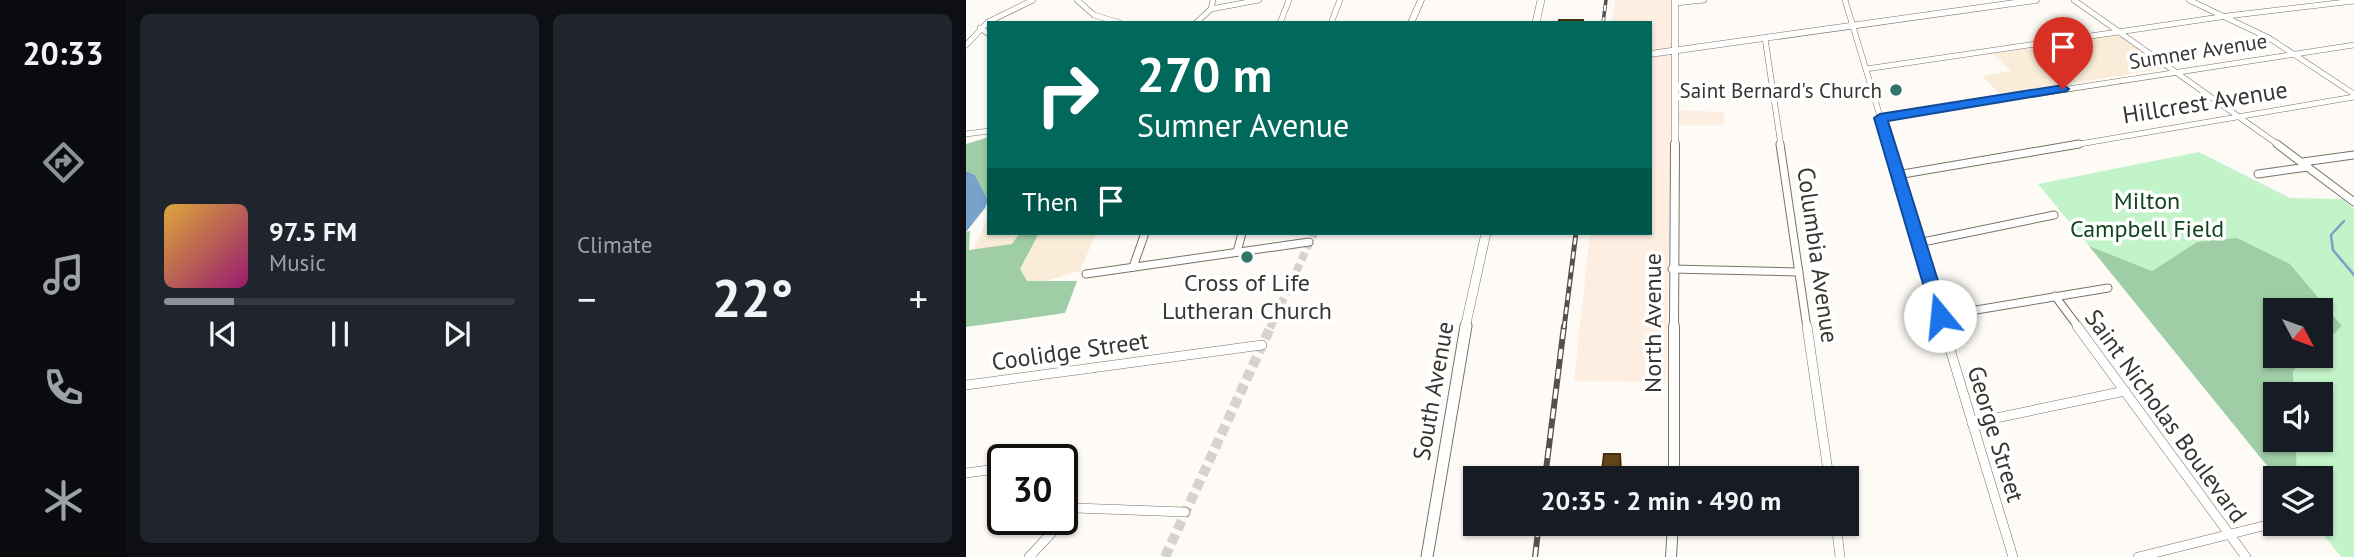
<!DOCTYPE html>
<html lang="en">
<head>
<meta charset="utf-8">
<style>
  body { margin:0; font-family:"PT Sans",sans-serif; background:#20242c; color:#f1f3f6; height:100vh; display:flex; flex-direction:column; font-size:26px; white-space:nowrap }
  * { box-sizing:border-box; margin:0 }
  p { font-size:23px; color:#9ea1a6 }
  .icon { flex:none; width:38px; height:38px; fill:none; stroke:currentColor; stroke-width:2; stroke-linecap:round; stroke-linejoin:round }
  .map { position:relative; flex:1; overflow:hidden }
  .details { display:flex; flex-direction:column; gap:14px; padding:14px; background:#0d0f14; width:840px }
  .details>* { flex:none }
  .hud { position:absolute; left:21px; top:21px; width:665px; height:214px; border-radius:0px; box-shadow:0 2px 5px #0004; background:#00695c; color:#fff; overflow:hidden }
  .needle { width:46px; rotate:131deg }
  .controls { position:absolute; left:1297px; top:298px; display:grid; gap:14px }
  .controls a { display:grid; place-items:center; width:70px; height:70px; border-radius:0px; background:#171b24; box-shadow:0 2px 5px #0004; font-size:35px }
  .speed { position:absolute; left:21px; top:444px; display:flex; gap:14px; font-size:35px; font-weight:700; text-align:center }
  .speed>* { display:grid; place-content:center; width:91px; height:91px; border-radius:50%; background:#171b24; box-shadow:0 2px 5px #0004; line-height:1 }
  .speed .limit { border:4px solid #111; border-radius:10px; background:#fff; color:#111 }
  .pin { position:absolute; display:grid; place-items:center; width:60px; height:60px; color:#fff; margin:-72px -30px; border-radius:50% 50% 50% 0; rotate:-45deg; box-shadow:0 0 7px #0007 }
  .pin .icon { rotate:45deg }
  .me { position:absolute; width:77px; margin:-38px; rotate:343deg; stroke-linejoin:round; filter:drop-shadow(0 0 5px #0008) }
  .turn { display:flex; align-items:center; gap:24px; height:147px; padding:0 35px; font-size:32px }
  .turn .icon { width:91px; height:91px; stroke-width:2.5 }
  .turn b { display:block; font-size:49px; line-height:60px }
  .then { display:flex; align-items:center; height:66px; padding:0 35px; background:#0003; gap:14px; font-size:26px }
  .big { font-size:52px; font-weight:800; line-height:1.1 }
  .details .card { flex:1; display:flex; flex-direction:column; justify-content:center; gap:10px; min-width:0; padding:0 24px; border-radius:10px; background:#20242c }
  .song { display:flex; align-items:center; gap:21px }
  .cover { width:84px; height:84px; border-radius:10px; background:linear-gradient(135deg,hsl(40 70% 55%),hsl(320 70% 35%)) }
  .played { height:7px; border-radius:4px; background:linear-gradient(90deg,#8c9099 20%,#363941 20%) }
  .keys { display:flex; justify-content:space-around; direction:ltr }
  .heat { display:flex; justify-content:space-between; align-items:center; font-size:38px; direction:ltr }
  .details .tiles { flex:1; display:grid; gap:14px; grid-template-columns:repeat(2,1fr) }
  .trip { position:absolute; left:497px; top:466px; width:396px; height:70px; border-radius:0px; background:#171b24; box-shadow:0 2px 5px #0004; font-weight:800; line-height:70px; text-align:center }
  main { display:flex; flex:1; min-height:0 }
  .dock { display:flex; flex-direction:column; width:126px; justify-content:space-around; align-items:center; background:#090b0e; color:#9ea1a6 }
  .dock .icon { width:49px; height:49px }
  .dock .current { color:#8c9099 }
  .dock b { font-size:32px; color:#f1f3f6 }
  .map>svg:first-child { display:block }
  .industrial { fill:#feeee2 }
  .built { fill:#f9ecd9 }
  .green { fill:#c3f3c9 }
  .forest { fill:#9fcda5 }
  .water { fill:#77a2c9 }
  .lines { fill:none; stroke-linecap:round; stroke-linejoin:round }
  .stream { stroke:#77a2c9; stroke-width:2.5 }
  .tertiary-tunnel-far1 { stroke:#d6d3ce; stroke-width:8; stroke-dasharray:8 4.5; stroke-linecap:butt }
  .tertiary-tunnel { stroke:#d6d3ce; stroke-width:10; stroke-dasharray:10 5; stroke-linecap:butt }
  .minor-far2-casing { stroke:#7a7267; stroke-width:6 }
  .minor-far1-casing { stroke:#7a7267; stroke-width:9 }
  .minor-casing { stroke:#7a7267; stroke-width:10 }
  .tertiary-far2-casing { stroke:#7a7267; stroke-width:7 }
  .tertiary-far1-casing { stroke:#7a7267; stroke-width:10 }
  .tertiary-casing { stroke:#7a7267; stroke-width:12 }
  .secondary-far2-casing { stroke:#7a7267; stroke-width:8 }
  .secondary-far1-casing { stroke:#7a7267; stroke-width:10 }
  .secondary-casing { stroke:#7a7267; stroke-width:13 }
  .minor-far2 { stroke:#fff; stroke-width:5 }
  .minor-far1 { stroke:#fff; stroke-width:7 }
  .minor { stroke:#fff; stroke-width:9 }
  .tertiary-far2 { stroke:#fff; stroke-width:6 }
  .tertiary-far1 { stroke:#fff; stroke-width:8 }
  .tertiary { stroke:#fff; stroke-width:10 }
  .secondary-far2 { stroke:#fff; stroke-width:7 }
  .secondary-far1 { stroke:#fff; stroke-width:9 }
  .secondary { stroke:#fff; stroke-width:11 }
  .rail-far2-casing { stroke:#54514c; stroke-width:3.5 }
  .rail-far1-casing { stroke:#54514c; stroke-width:5 }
  .rail-casing { stroke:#54514c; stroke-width:6 }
  .rail-far2 { stroke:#fff; stroke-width:2; stroke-dasharray:6; stroke-linecap:butt }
  .rail-far1 { stroke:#fff; stroke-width:2.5; stroke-dasharray:7; stroke-linecap:butt }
  .rail { stroke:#fff; stroke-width:3.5; stroke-dasharray:10; stroke-linecap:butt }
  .wall { fill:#543c12 }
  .building { fill:#624615; stroke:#45310f; stroke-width:2 }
  .route { fill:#1a73e8; stroke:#114b97; stroke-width:2 }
  .poi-dot { fill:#317568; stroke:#fff; stroke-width:2.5 }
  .labels { text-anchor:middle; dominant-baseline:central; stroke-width:7; stroke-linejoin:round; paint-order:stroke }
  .far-street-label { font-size:21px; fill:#383530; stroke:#fff }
  .far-poi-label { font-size:21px; fill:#383530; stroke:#fff; text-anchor:end }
  .street-label { font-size:24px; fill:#383530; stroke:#fff }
  .park-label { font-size:24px; fill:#11441e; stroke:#fff }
  .poi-label { font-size:24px; fill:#383530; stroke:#fff }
</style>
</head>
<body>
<main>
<nav class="dock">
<b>20:33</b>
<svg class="icon current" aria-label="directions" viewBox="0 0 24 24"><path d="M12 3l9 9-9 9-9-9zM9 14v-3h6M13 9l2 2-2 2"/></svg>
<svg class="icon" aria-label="music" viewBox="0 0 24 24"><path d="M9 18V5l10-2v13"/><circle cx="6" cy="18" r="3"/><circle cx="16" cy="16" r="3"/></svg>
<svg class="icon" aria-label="phone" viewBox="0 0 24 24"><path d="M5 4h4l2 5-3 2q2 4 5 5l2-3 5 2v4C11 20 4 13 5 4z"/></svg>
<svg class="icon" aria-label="climate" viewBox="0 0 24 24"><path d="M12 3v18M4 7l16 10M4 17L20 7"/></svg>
</nav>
<section class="details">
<div class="tiles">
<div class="card">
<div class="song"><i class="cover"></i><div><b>97.5 FM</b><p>Music</p></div></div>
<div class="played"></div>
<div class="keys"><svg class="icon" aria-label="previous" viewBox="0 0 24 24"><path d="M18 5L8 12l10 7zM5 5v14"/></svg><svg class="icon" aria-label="pause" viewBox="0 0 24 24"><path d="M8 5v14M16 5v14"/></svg><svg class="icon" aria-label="next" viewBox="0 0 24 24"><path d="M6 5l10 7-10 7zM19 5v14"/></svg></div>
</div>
<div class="card"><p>Climate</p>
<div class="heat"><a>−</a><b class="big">22°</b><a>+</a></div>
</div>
</div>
</section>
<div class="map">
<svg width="1388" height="557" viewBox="0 0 1388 557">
  <rect width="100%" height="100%" fill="#fefbf6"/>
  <polygon class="industrial" points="649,0 712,0 706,110 757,112 759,125 705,125 700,382 608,381 624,233 684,233 684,23 646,23"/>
  <g class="built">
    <polygon points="1152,35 1200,68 1035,95 1016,76 1045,71 1027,54"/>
    <polygon points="23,215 23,233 130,233 114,271 0,304 0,266"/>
  </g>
  <polygon class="green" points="1233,152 1324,198 1376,199 1388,209 1388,557 1375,557 1348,523 1354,523 1354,478 1331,478 1330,439 1354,439 1354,394 1328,394 1327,371 1344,355 1354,355 1355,346 1376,326 1324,264 1231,242 1186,271 1123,246 1072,184"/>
  <g class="forest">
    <polygon points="23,137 23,196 22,200 9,175 0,171 0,144"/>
    <polygon points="4,231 3,250 46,244 54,233 73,233 54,269 61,281 111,281 99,313 0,327 0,232"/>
    <polygon points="1271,238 1324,264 1376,326 1355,346 1354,310 1309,310 1309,355 1344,355 1327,371 1328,394 1309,394 1309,439 1330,439 1331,478 1311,478 1123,246 1186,271 1231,242"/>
  </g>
  <polygon class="water" points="0,171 9,175 22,200 19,208 0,232"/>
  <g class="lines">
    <polyline class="stream" points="1378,221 1365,235 1367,250 1388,275"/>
    <polyline class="tertiary-tunnel-far1" points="304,328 348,233"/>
    <polyline class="tertiary-tunnel" points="199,557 305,326"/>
    <defs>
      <g id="minor-far2">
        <polyline points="111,0 128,15 154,23"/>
        <polyline points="879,0 923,146"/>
        <polyline points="1108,0 1314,146"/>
        <polyline points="1223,0 1303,38 1388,94"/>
        <polyline points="709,3 738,0"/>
        <polyline points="245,9 293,0"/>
        <polyline points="230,23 245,9 247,0"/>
        <polyline points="314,23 323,0"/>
        <polyline points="365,23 374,0"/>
        <polyline points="14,28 23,34"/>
        <polyline points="799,38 815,146"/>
        <polyline points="0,45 22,22 67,0"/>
        <polyline points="900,69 1261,16 1388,1"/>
        <polyline points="914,118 1388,45"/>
        <polyline points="0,134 23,131"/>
        <polyline points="1102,146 1388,97"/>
      </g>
      <g id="minor-far1">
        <polyline points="814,144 841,328"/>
        <polyline points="922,144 978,328"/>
        <polyline points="1311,144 1388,202"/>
        <polyline points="1337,162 1388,155"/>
        <polyline points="1292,174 1342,167"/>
        <polyline points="931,175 1113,144"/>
        <polyline points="952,243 1088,215"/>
        <polyline points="271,252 276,233"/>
        <polyline points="167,267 179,233"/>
        <polyline points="706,269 833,272"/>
        <polyline points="120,274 343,242"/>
        <polyline points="1089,296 1113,328"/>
        <polyline points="974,316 1142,288"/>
      </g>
      <g id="minor">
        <polyline points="841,326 863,478"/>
        <polyline points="977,326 1047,557"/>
        <polyline points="1111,326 1280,557"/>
        <polyline points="0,385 296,345"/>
        <polyline points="1006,423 1159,391"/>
        <polyline points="0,473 37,468"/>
        <polyline points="96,484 109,508"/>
        <polyline points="109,508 219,512"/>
        <polyline points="870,523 874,557"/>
        <polyline points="63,557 109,508"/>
        <polyline points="1172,557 1309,523"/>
      </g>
      <g id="tertiary-far2">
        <polyline points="445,23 455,0"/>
        <polyline points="684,54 1070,0"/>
        <polyline points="709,146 709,0"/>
      </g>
      <polyline id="tertiary-far1" points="708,328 709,144"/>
      <g id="tertiary">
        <polyline points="708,478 708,326"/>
        <polyline points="705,557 707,523"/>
      </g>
      <polyline id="secondary-far2" points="570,23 575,0"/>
      <polyline id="secondary-far1" points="499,328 520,233"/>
      <polyline id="secondary" points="461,557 500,326"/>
    </defs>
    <use href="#minor-far2" class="minor-far2-casing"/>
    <use href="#minor-far1" class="minor-far1-casing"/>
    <use href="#minor" class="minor-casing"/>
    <use href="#tertiary-far2" class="tertiary-far2-casing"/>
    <use href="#tertiary-far1" class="tertiary-far1-casing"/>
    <use href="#tertiary" class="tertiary-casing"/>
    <use href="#secondary-far2" class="secondary-far2-casing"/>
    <use href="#secondary-far1" class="secondary-far1-casing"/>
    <use href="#secondary" class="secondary-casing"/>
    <use href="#minor-far2" class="minor-far2"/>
    <use href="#minor-far1" class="minor-far1"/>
    <use href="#minor" class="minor"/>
    <use href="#tertiary-far2" class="tertiary-far2"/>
    <use href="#tertiary-far1" class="tertiary-far1"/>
    <use href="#tertiary" class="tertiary"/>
    <use href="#secondary-far2" class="secondary-far2"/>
    <use href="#secondary-far1" class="secondary-far1"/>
    <use href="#secondary" class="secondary"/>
    <defs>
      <polyline id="rail-far2" points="637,23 640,0"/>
      <polyline id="rail-far1" points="598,328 610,233"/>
      <g id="rail">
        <polyline points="579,478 598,326"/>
        <polyline points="569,557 573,523"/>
      </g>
    </defs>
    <use href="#rail-far2" class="rail-far2-casing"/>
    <use href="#rail-far1" class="rail-far1-casing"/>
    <use href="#rail" class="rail-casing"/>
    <use href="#rail-far2" class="rail-far2"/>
    <use href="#rail-far1" class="rail-far1"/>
    <use href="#rail" class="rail"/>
  </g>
  <polygon class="wall" points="654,454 655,476 636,475 636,471"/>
  <g class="building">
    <polygon points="593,20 617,20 617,23 592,23"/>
    <polygon points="638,454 654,454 655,471 636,471"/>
    <polygon points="551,467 550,478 529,478 530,468"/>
  </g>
  <polygon class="route" points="1097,85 1103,89 1101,91 922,121 983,316 974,323 968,321 908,118 914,114"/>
  <g class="poi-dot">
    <circle cx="930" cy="90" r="7"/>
    <circle cx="281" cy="257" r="7"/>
  </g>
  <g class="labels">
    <g class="far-street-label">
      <text transform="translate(1232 51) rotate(-9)">Sumner Avenue</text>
    </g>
    <g class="far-poi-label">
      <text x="916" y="90">Saint Bernard's Church</text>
    </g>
    <g class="street-label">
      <text transform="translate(1239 102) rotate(-9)">Hillcrest Avenue</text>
      <text transform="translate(852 255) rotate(82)">Columbia Avenue</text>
      <text transform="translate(686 323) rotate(-90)">North Avenue</text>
      <text transform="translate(104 351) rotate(-8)">Coolidge Street</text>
      <text transform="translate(467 391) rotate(-80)">South Avenue</text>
      <text transform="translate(1200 416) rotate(54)">Saint Nicholas Boulevard</text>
      <text transform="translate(1030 434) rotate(73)">George Street</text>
    </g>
    <g class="park-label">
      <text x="1181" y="200">Milton<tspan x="1181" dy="28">Campbell Field</tspan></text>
    </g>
    <g class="poi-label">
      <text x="281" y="282">Cross of Life<tspan x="281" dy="28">Lutheran Church</tspan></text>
    </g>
  </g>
</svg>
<div class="controls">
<a><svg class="needle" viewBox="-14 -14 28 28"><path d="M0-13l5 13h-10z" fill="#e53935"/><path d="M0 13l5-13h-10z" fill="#9ea1a6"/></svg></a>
<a><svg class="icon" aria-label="sound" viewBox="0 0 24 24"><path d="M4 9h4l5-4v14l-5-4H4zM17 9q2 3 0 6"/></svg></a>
<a><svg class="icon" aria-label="layers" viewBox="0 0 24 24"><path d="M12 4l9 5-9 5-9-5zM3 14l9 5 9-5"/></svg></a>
</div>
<div class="speed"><div class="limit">30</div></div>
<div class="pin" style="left:1097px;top:89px;background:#d93025"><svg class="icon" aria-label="arrive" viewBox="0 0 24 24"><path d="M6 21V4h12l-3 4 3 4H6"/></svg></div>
<svg class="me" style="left:974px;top:316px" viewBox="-20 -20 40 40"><circle r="19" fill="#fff"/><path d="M0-13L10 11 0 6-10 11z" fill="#1a73e8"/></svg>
<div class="trip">20:35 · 2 min · 490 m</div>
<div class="hud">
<div class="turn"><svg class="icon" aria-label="right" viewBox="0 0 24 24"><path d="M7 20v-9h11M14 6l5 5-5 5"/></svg><div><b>270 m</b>Sumner Avenue</div></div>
<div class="then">Then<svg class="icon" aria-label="arrive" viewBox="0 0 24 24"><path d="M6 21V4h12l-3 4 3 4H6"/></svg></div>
</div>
</div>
</main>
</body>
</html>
